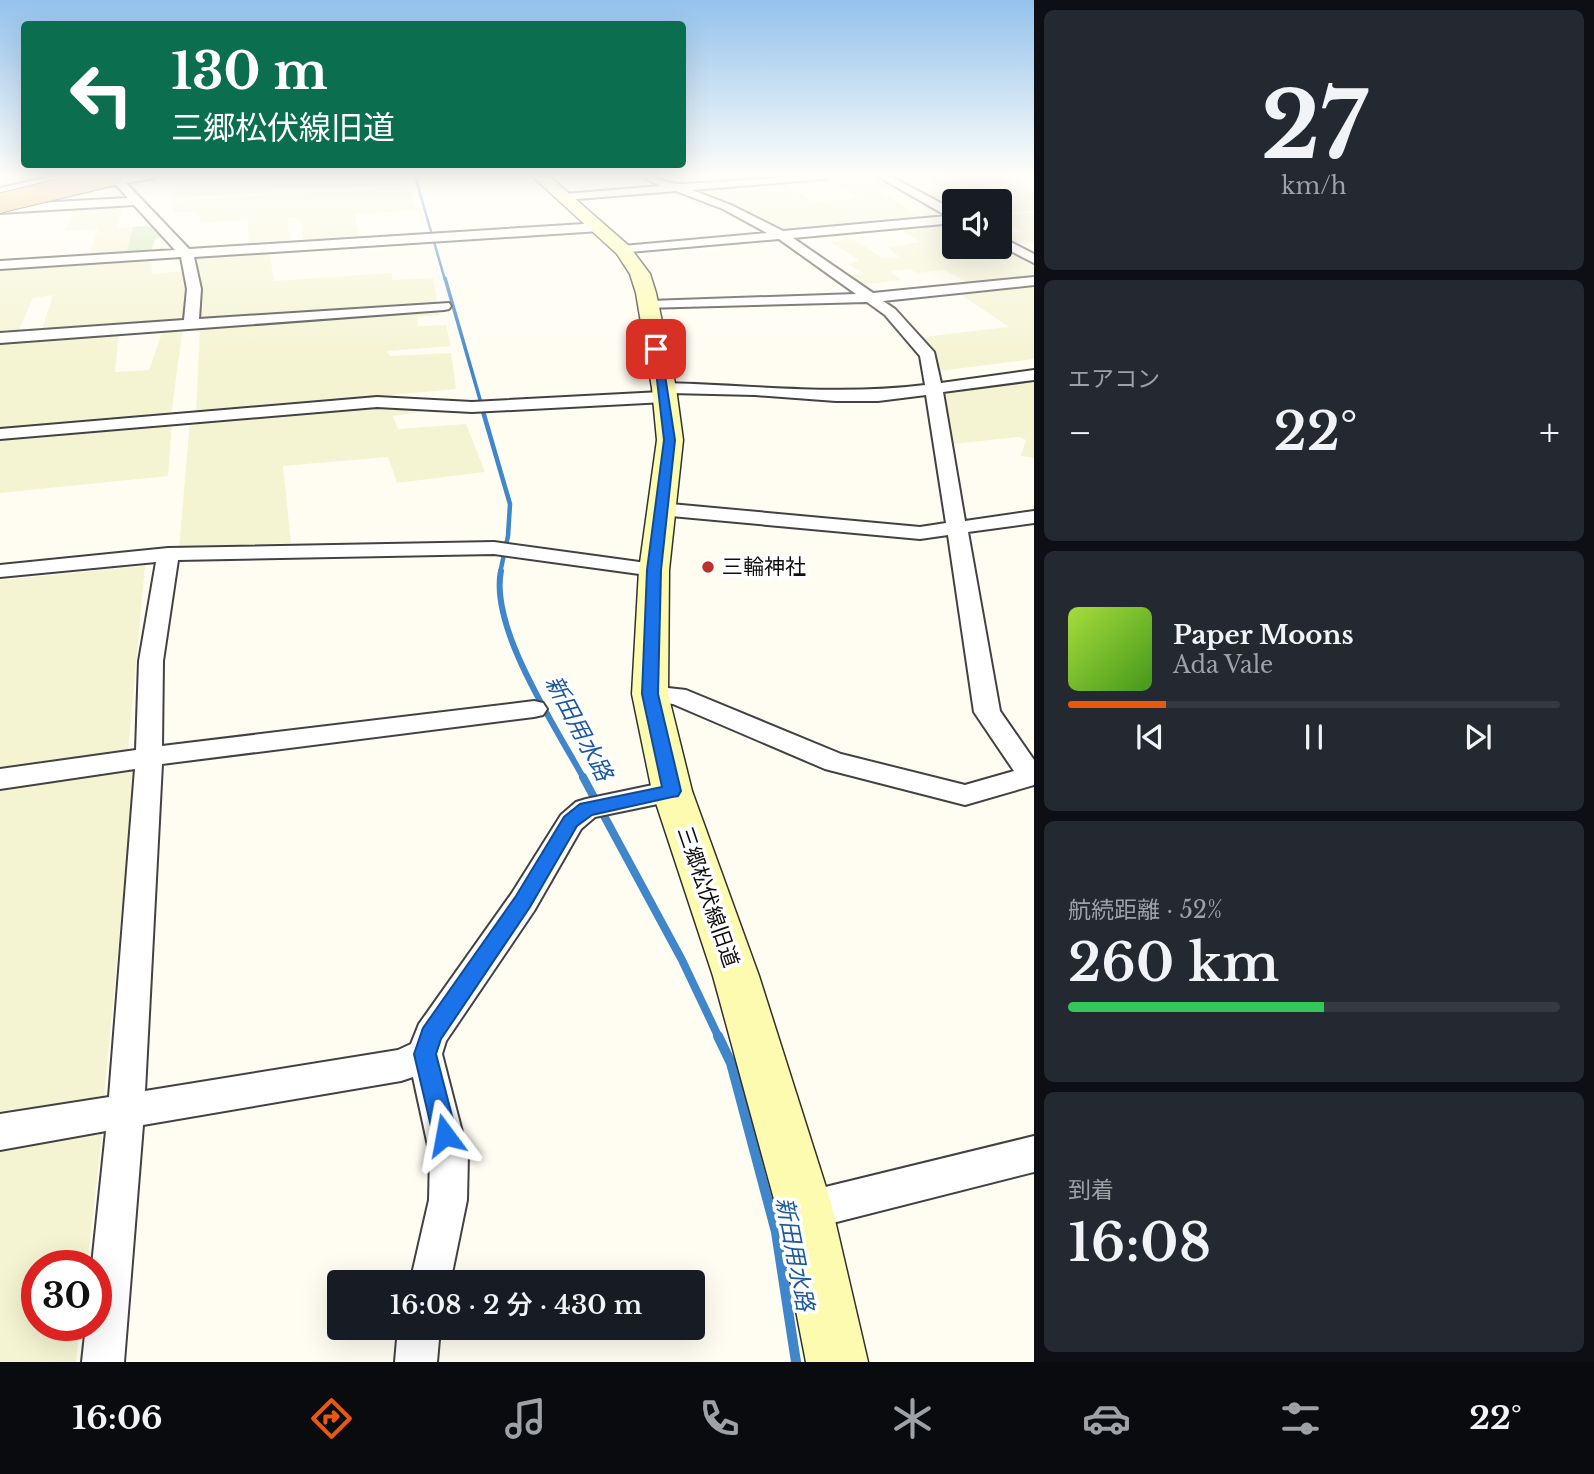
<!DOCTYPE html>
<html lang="ja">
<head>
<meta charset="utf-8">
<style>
  body { margin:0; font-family:"Libre Baskerville","Noto Sans JP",serif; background:#242831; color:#f1f3f6; height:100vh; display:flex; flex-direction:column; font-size:26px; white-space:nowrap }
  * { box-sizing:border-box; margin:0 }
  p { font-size:23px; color:#9ea1a6 }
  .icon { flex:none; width:38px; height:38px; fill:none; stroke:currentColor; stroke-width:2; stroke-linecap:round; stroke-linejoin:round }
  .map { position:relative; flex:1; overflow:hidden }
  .details { display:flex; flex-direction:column; gap:10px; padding:10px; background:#0d0f14; width:560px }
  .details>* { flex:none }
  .top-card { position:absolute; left:21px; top:21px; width:665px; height:147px; border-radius:7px; box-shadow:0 7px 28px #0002; background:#0b6e4f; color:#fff; overflow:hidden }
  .buttons { position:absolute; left:942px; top:189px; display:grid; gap:14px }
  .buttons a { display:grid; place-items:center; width:70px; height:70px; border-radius:7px; background:#171b24; box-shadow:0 7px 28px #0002; font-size:35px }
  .speed { position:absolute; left:21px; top:1250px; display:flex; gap:14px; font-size:35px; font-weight:700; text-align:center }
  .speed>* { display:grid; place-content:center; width:91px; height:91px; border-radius:50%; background:#171b24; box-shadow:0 7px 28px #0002; line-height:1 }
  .speed .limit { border:10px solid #d22; background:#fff; color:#111 }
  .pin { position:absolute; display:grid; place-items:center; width:60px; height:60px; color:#fff; margin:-30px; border-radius:14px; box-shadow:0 4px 10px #0006 }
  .me { position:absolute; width:77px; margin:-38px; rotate:347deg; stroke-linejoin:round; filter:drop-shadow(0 0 5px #0008) }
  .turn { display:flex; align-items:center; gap:24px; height:147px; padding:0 35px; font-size:32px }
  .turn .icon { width:91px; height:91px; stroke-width:2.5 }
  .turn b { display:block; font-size:49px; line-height:60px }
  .big { font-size:52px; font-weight:600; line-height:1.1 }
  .details .card { flex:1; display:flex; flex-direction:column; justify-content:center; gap:10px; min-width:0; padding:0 24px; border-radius:10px; background:#242831 }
  .details .dial { align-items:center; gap:0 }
  .dial b { font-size:91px; line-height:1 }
  .song { display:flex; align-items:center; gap:21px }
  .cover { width:84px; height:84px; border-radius:10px; background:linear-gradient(135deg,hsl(80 70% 55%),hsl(100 70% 35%)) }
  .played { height:7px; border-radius:4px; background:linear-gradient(90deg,#ea580c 20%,#363941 20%) }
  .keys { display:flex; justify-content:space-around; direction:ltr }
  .heat { display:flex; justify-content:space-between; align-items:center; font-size:38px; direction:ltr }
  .charge { height:10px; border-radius:5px; background:linear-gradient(90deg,#34c759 52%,#363941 0) }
  .trip { position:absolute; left:327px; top:1270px; width:378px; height:70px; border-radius:7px; background:#171b24; box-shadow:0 7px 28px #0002; font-weight:600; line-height:70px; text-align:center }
  .tabs { display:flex; height:112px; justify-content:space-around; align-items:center; background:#090b0e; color:#9ea1a6 }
  .tabs .icon { width:49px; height:49px }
  .tabs .on { color:#ea580c }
  .tabs b { font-size:32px; color:#f1f3f6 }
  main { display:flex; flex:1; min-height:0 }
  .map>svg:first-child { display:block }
  .farmland { fill:#f4f4d2 }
  .green { fill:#cfe9bb }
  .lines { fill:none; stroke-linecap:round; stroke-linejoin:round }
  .stream-far5 { stroke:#4086ca; stroke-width:2.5 }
  .stream-far4 { stroke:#4086ca; stroke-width:3.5 }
  .stream-far3 { stroke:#4086ca; stroke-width:4.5 }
  .stream-far2 { stroke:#4086ca; stroke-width:6 }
  .stream-far1 { stroke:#4086ca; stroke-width:8 }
  .stream { stroke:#4086ca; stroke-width:10 }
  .street-casing { stroke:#424242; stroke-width:4 }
  .secondary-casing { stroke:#313131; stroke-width:3 }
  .street { fill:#fff; fill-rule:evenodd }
  .secondary { fill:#fdfbaf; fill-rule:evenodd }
  .highway-bridge-casing { stroke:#202020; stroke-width:21; stroke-linecap:butt }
  .highway-bridge { stroke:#f0af5e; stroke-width:19 }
  .route { fill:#1a73e8; stroke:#114b97; stroke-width:2 }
  .poi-dot { fill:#bc312a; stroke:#fff; stroke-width:2.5 }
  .labels { text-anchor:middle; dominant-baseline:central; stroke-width:7; stroke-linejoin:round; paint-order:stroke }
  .poi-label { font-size:21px; fill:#0f0f0f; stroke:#fff; text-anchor:start }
  .street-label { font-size:21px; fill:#0f0f0f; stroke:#fff }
  .water-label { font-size:23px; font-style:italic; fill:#1b589f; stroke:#fff }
</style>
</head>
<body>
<main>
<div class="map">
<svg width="1034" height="1362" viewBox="0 0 1034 1362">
  <rect width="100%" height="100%" fill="#fffdf2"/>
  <g class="farmland">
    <polygon points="179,176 406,176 408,184 171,198"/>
    <polygon points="872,176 891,186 877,189 921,217 781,230 740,209 688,189 779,181 815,202 860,198 825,177"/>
    <polygon points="925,176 1034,176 1034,182 950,190"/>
    <polygon points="1034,185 1034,210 999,213 999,201 954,201 954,211 923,195"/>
    <polygon points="410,187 417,210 355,214 360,238 304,242 299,217 288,218 290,243 249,246 248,220 202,223 196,212 174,212 171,201"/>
    <polygon points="123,205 117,228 133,227 126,254 89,256 98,229 66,231 74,206"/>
    <polygon points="1034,213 1034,242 1013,244 999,236 1023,232 999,220 999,216"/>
    <polygon points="933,223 954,234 954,247 980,249 1004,247 1034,263 1034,277 968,283 944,270 918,273 909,269 890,271 901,280 860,285 846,276 863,273 848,264 859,260 830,242 853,239 883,258 900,257 887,247 921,242 894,226"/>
    <polygon points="269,251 274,281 391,273 393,280 433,278 437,302 201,320 201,279 194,255"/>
    <polygon points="151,258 152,274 185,271 190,291 184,321 41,332 53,295 33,298 17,334 0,336 0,268"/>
    <polygon points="1034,283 1034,359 939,371 923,337 1009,327 957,292"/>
    <polygon points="436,307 440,315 417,317 418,326 446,325 451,346 387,351 390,356 451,353 456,389 196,413 200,327"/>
    <polygon points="183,327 171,415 0,429 0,340 119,332 115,372 149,370 163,330"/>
    <polygon points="1034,378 1034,458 1021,456 1026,440 1019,437 953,444 942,388"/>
    <polygon points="392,402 418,408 420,412 393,416 398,429 466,424 485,472 397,483 388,457 283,466 291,543 179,548 190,421"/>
    <polygon points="172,423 168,476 0,493 0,438"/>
    <polygon points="145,566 128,750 0,767 0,580"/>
    <polygon points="135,769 104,1097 0,1114 0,787"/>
    <polygon points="103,1128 87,1265 37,1265 37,1325 80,1325 76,1362 0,1362 0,1146"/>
  </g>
  <polygon class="green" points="156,225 165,237 155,239 151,252 126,254 133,227"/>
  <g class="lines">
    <polyline class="stream-far5" points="415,176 445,280"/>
    <polyline class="stream-far4" points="445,278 483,410"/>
    <polyline class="stream-far3" points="482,408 510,504 508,536 500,573"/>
    <path class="stream-far2" d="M501,571C489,628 557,729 584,779"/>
    <polyline class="stream-far1" points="583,777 682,960 719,1038"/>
    <polyline class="stream" points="718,1036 731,1063 776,1232 796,1362"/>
    <defs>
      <g id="street">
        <polygon points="53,176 71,176 0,194 0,188"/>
        <polygon points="156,176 155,178 126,183 189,249 600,223 606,227 600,231 194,257 201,289 199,319 449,303 451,306 449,309 444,310 0,343 0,333 184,320 187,289 181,257 0,269 0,261 175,250 134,205 0,213 0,205 128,198 116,185 107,186 101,183 117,177"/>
        <path d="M640,176C655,176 668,185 682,184C732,182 781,176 830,176L825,179L692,190L731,205L783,231L947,216L877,176H890L954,210V223L793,238L873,293L1034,277V285L883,301L895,309L934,352L941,383L1034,370V380L943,392L965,521L1034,511V523L968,532L1000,711L1034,760V785L965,805L825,769L673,704L641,700L638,694L641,688L650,686L686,690L841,754L965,785L1014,771L974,712L948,535L920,539L660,515L653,513L650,509L653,505L660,503L920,527L946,523L926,395L878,401H836L755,395L670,393L673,397L665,402L472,412L377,407L0,439V429L377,397L472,402L661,392L656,388L664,383C751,385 838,396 925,385L920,356L885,315L867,302L644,308V302L649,301L856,294L779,239L618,253L617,250L623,246L767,233L723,209L676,191L565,200L559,197L565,194L661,186Z"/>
        <polygon points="999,236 1034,254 1034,263 999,245"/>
        <polygon points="494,542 654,564 662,565 665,570 662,575 654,576 494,554 178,560 163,661 162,746 534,701 543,703 547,709 543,715 534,717 162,764 145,1091 398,1050 411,1044 419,1024 512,893 561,815 576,802 586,799 672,781 682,784 686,791 682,798 672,801 595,817 581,829 534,911 446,1041 442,1054 468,1155 467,1200 450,1283 410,1283 429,1200 430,1155 413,1077 401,1081 143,1125 124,1362 82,1362 86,1325 96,1325 96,1265 92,1265 106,1131 0,1150 0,1114 109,1097 135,769 0,789 0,769 136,750 139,661 156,562 0,577 0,565 168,548"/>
        <polygon points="1034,1136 1034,1172 805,1230 791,1225 786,1211 791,1197 805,1192"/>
        <polygon points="398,1328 440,1328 437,1362 395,1362"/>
      </g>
      <polygon id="secondary" points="532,176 549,176 629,246 650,274 656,293 676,388 683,440 669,570 668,694 692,791 759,976 831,1203 868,1362 806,1362 775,1203 713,976 652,791 632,694 639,570 657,440 652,388 636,293 630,274 617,254"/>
    </defs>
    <use href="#street" class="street-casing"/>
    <use href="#secondary" class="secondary-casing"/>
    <use href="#street" class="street"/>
    <use href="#secondary" class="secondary"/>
    <defs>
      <polyline id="highway-bridge" points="0,203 113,176"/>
    </defs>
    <use href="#highway-bridge" class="highway-bridge-casing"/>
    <use href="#highway-bridge" class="highway-bridge"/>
  </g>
  <linearGradient id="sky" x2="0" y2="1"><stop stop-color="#94c2ed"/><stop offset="0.48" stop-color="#fffef9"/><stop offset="1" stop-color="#fffef9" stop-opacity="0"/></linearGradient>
  <rect width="1034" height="366" fill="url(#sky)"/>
  <polygon class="route" points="653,346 661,349 675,440 661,570 658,694 681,791 678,796 672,797 592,815 577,826 530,907 441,1039 436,1054 457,1135 453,1143 445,1147 436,1143 433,1135 414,1054 423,1028 516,896 564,817 580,804 662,787 642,694 647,570 664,440"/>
  <circle class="poi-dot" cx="708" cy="567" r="7"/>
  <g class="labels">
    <g class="poi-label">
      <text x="722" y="567">三輪神社</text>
    </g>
    <g class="street-label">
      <text transform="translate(708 897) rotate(71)">三郷松伏線旧道</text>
    </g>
    <g class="water-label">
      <text transform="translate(579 728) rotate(62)">新田用水路</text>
      <text transform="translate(795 1254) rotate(79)">新田用水路</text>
    </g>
  </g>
</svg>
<div class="buttons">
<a><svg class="icon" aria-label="sound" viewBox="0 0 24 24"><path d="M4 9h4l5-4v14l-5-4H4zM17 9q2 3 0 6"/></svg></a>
</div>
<div class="speed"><div class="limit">30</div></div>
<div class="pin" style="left:656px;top:349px;background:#d93025"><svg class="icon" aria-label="arrive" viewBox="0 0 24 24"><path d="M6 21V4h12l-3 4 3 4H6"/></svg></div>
<svg class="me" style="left:445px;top:1135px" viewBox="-20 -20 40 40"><path d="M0-17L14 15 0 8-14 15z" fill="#1a73e8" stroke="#fff" stroke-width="4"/></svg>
<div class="trip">16:08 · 2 分 · 430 m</div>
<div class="top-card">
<div class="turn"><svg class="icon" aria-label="left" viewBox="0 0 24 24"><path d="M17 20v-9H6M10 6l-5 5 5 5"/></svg><div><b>130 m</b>三郷松伏線旧道</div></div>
</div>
</div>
<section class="details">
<div class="card dial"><b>27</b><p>km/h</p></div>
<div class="card"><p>エアコン</p>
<div class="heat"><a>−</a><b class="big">22°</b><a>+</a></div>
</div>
<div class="card">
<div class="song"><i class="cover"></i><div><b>Paper Moons</b><p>Ada Vale</p></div></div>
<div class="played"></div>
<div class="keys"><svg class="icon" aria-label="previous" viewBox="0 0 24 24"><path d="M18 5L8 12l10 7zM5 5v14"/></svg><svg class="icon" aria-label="pause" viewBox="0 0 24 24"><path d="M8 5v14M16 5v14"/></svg><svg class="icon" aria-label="next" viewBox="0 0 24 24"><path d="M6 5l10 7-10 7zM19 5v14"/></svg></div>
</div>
<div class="card"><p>航続距離 · 52%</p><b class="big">260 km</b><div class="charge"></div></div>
<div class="card"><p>到着</p><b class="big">16:08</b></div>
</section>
</main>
<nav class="tabs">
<b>16:06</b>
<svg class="icon on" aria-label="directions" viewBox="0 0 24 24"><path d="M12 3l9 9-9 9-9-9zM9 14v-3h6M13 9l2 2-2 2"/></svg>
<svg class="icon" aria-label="music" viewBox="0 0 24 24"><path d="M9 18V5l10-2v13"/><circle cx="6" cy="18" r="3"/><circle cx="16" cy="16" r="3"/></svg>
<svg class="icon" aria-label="phone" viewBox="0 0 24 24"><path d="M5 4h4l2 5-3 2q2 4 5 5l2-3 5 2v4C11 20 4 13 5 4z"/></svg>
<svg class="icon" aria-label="climate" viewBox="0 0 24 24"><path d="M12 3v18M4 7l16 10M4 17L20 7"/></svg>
<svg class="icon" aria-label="car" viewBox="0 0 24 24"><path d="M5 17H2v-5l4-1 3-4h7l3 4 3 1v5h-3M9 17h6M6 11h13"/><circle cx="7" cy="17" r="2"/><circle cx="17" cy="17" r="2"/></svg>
<svg class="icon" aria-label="filters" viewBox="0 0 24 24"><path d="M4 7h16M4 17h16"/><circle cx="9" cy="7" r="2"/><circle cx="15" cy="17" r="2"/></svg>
<b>22°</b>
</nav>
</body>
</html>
